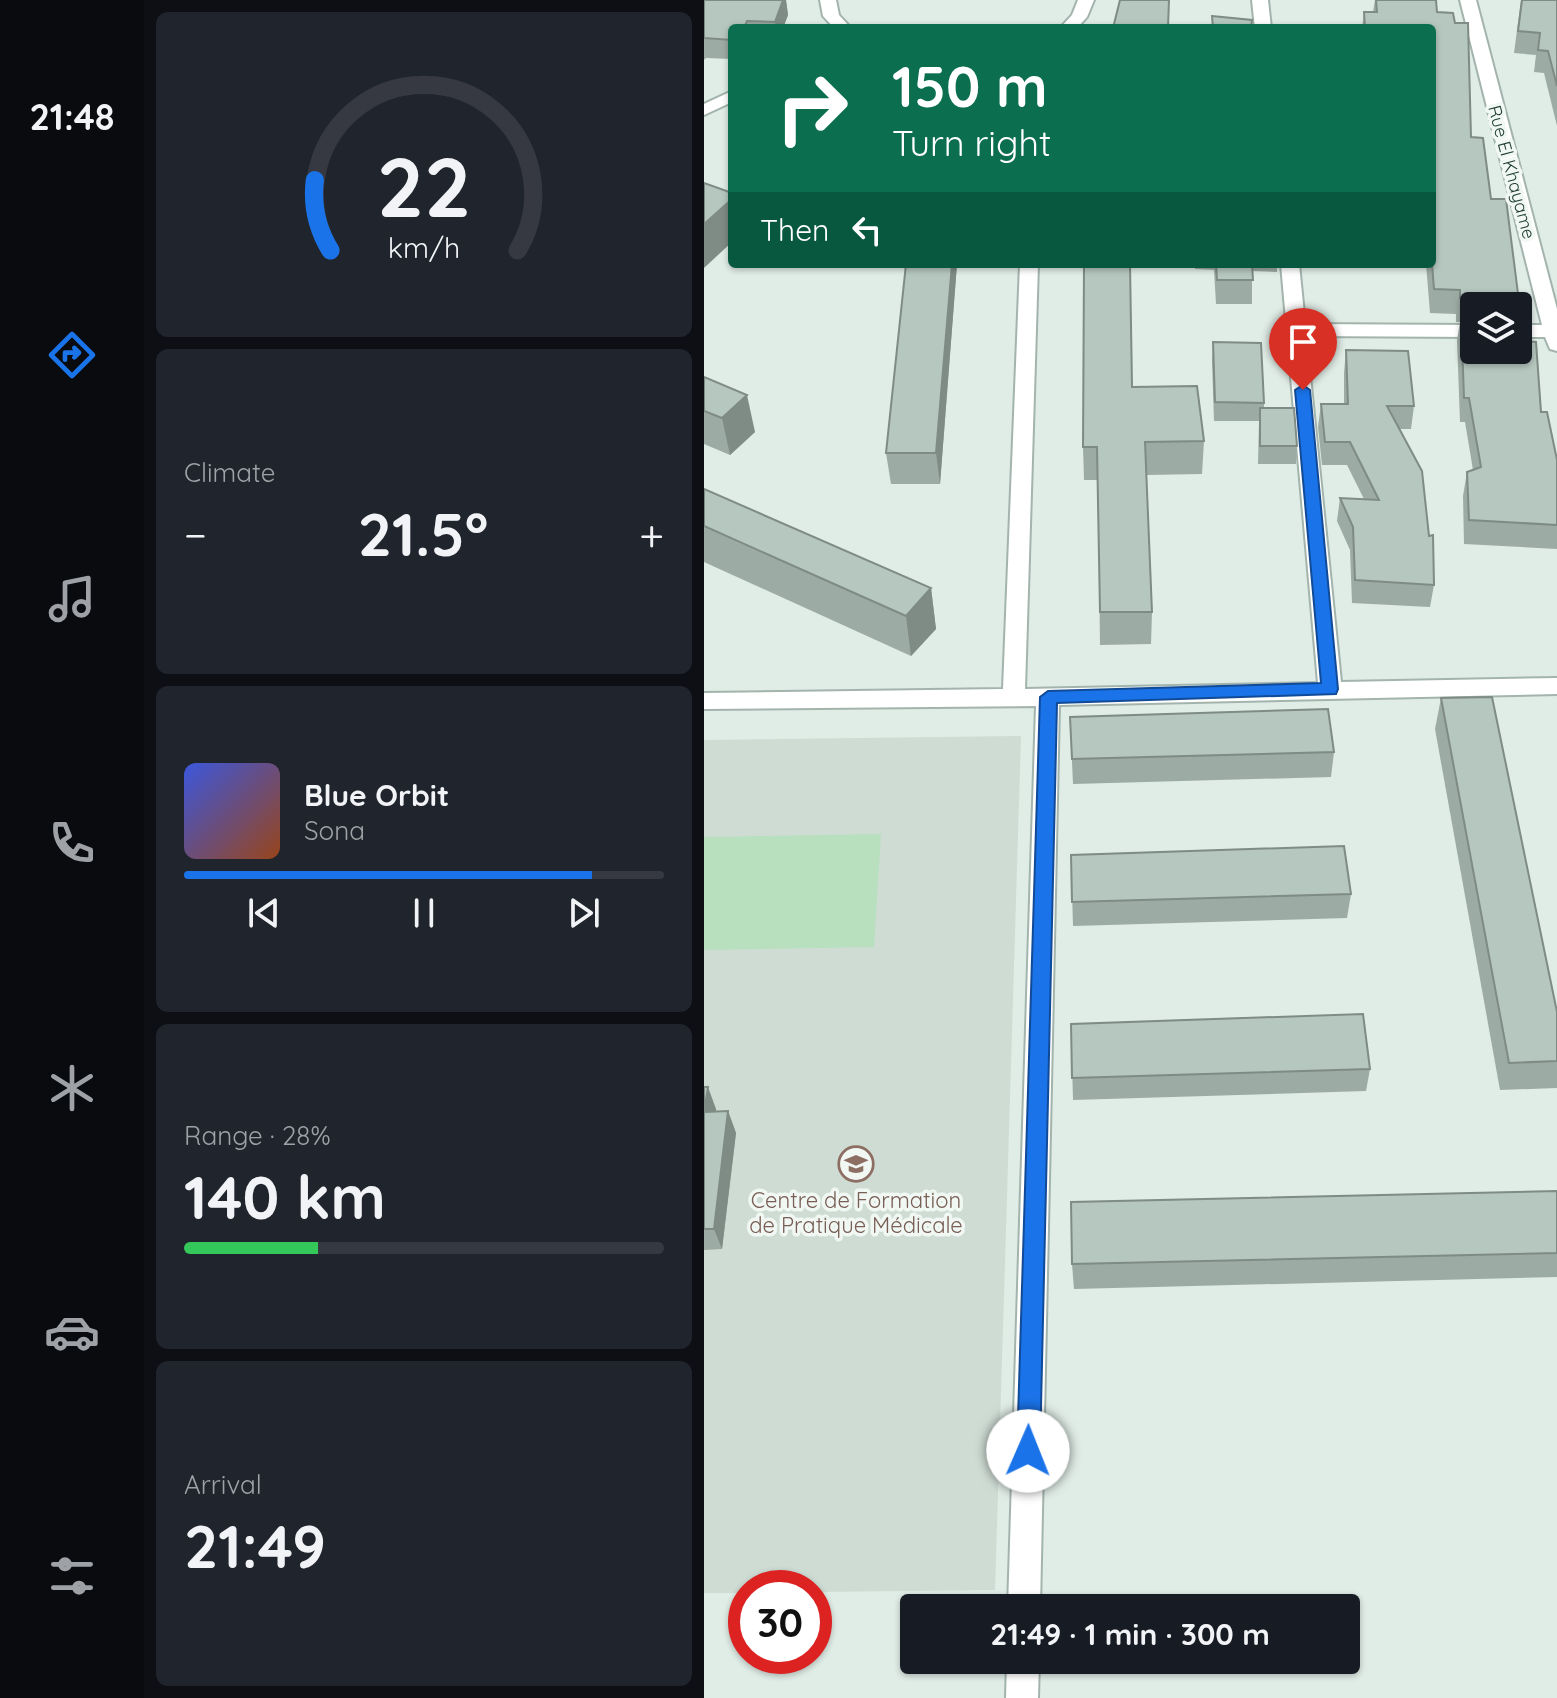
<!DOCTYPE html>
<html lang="en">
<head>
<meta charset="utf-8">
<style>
  body { margin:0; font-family:Quicksand,sans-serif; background:#20242c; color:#f1f3f6; height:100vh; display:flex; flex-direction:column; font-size:30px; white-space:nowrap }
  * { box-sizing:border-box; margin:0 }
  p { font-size:26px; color:#9ea1a6 }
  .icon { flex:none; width:44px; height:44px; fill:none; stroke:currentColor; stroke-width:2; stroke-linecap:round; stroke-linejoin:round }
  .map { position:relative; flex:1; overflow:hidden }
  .drawer { display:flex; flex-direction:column; gap:12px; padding:12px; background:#0d0f14; width:560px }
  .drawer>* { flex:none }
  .hud { position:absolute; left:24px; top:24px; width:708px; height:244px; border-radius:8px; box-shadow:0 2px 6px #0004; background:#0b6e4f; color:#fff; overflow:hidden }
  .fabs { position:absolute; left:756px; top:292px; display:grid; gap:16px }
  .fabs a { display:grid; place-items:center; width:72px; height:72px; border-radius:8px; background:#171b24; box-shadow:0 2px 6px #0004; font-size:40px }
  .speed { position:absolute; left:24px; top:1570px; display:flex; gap:16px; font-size:40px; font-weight:700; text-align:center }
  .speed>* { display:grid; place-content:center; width:104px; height:104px; border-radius:50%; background:#171b24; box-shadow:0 2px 6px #0004; line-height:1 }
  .speed .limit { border:12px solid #d22; background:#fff; color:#111 }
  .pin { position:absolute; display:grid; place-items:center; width:68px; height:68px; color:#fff; margin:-82px -34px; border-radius:50% 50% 50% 0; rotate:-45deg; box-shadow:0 0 8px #0007 }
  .pin .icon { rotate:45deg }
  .me { position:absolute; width:88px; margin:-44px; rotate:1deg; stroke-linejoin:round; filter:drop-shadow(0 0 6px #0008) }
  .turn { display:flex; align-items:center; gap:28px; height:168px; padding:0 32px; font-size:36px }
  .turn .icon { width:104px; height:104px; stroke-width:2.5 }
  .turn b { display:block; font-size:56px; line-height:68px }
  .then { display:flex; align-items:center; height:76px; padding:0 32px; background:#0003; gap:16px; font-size:30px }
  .big { font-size:60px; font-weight:800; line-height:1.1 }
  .drawer .tile { flex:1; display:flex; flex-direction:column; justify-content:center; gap:12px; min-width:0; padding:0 28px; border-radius:12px; background:#20242c }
  .drawer .dial { align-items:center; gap:0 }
  .dial svg { height:208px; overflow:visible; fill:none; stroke:#363941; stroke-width:7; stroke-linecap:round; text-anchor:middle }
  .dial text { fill:#f1f3f6; stroke:none }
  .song { display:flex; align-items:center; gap:24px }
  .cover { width:96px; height:96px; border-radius:12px; background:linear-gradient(135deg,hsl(230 70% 55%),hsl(20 70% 35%)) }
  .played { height:8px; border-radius:4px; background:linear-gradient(90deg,#1a73e8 85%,#363941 85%) }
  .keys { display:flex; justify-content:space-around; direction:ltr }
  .heat { display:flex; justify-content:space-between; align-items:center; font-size:44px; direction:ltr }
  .charge { height:12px; border-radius:6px; background:linear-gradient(90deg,#34c759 28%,#363941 0) }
  .trip { position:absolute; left:196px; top:1594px; width:460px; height:80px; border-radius:8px; background:#171b24; box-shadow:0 2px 6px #0004; font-weight:800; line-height:80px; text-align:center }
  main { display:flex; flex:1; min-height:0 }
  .tabs { display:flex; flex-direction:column; width:144px; justify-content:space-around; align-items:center; background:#090b0e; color:#9ea1a6 }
  .tabs .icon { width:56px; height:56px }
  .tabs .selected { color:#1a73e8 }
  .tabs b { font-size:36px; color:#f1f3f6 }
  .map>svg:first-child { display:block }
  .built { fill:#cedcd4 }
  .green { fill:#b8dfbe }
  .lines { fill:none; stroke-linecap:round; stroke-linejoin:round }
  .minor-casing { stroke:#a3b4ad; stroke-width:4 }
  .minor { fill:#fff; fill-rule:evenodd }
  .wall { fill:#9caba3; fill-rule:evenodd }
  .shaded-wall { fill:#7f8b85 }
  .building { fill:#b5c7be; stroke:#7f8b85; stroke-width:2 }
  .route { fill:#1a73e8; stroke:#114b97; stroke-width:2 }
  .labels { text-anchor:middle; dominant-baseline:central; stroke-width:7; stroke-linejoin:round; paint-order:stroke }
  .far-street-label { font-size:18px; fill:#203e33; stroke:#f1f8f4 }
  .education-label { font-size:22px; fill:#785e54; stroke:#f1f8f4 }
</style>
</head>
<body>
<main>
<nav class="tabs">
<b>21:48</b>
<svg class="icon selected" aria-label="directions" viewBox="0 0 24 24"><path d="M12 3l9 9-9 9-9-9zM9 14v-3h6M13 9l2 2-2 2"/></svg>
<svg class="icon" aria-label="music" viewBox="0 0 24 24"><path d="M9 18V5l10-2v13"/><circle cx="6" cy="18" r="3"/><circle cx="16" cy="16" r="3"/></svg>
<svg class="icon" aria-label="phone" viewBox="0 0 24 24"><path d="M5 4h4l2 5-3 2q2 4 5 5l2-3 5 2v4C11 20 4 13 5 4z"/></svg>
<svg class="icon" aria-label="climate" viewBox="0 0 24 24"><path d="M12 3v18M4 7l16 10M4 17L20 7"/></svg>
<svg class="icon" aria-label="car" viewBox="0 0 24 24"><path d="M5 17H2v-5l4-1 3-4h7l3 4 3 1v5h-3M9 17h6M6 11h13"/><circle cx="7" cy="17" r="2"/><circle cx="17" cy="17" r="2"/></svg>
<svg class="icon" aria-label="filters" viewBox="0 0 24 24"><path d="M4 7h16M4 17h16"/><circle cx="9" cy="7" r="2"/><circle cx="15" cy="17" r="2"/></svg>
</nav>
<section class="drawer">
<div class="tile dial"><svg viewBox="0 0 100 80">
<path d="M14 69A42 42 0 1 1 86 69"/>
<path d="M14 69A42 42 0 0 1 8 42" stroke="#1a73e8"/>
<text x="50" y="56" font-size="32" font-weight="700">22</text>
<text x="50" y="72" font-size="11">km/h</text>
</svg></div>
<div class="tile"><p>Climate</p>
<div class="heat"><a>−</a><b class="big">21.5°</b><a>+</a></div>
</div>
<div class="tile">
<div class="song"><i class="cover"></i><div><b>Blue Orbit</b><p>Sona</p></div></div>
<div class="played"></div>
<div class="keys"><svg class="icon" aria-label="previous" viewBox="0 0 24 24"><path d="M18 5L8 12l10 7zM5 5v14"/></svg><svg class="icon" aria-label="pause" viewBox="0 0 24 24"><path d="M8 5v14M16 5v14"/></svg><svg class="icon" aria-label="next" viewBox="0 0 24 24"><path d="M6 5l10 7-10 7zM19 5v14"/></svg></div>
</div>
<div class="tile"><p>Range · 28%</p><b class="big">140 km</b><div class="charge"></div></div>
<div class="tile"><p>Arrival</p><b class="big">21:49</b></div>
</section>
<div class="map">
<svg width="853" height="1698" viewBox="0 0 853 1698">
  <rect width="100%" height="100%" fill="#e0ece6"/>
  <polygon class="built" points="317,736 291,1590 110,1592 110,1588 42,1588 42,1593 0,1593 0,740"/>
  <polygon class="green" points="177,834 170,947 0,950 0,837"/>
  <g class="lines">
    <defs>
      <g id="minor">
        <polygon points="116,0 132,0 135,15 147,28 130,28 119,16"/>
        <polygon points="374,0 390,0 383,17 373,28 356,28 368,15"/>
        <polygon points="548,0 564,0 567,28 551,28"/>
        <polygon points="756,0 772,0 853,309 853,351 846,349 841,337 814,337 814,325 838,325"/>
        <polygon points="28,91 28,102 0,115 0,104"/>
        <polygon points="316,264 334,264 321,689 614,683 577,264 595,264 601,324 770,325 770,337 602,336 637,682 853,678 853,694 355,705 336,1608 304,1608 332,706 0,709 0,693 299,689"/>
        <polygon points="303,1660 335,1660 334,1698 302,1698"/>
      </g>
    </defs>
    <use href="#minor" class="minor-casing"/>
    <use href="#minor" class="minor"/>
  </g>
  <g class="wall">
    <polygon points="0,0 82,0 84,15 79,28 28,28 28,59 2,58 0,60"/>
    <path d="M671,0H732L733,12L749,13L751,23H764L767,137L779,138L787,199H802L820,341L832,342L837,412H843L853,460V549L760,544L759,496L763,472L769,470L761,422H756L753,340L756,322H752V314L726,313L722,264H728V28H658L660,12H669ZM770,306H814V350H770Z"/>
    <polygon points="817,0 853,0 853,126 840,73 830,72 832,55 810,53"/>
    <polygon points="253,264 236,484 187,484 182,453"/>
    <polygon points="491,264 573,264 573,272 548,271 548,304 512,304 510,270 491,269"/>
    <polygon points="509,342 560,403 560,408 593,446 592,464 554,464 555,421 510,421 508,361"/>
    <polygon points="642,350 710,406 707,429 696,429 730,585 726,607 648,603 646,550 633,521 636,498 660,499 643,465 618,465 614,427 617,404 640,404 640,373"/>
    <polygon points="0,377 51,432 26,455 0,444"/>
    <polygon points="428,387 500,441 498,474 442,475 448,612 447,644 396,645 394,480 380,480 379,447"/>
    <polygon points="0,489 227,588 232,629 207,656 0,562"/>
    <polygon points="737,698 853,1012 853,1088 796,1090 731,729"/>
    <polygon points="366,717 630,752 627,777 369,784"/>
    <polygon points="367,855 647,894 643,918 369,926"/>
    <polygon points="367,1024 666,1069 662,1091 369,1100"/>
    <polygon points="0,1087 12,1109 12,1111 24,1111 32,1133 18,1249 0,1250"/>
    <polygon points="853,1191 853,1277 370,1289 368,1264"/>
  </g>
  <g class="shaded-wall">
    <polygon points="79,0 82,0 84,15 79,28 72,28 71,22"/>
    <polygon points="28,199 28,242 0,268 0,224"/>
    <polygon points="248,264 253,264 236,484 232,453"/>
    <polygon points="43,395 51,432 26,455 18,418"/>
    <polygon points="227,588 232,629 207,656 202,616"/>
    <polygon points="4,1087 12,1109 9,1133 0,1112"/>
    <polygon points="24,1111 32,1133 18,1249 10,1229"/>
  </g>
  <g class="building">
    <polygon points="0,0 79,0 71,22 43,21 40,28 28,28 28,40 0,38"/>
    <polygon points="416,0 465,0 464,28 409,28"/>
    <polygon points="672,0 732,0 733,12 749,13 751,23 764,23 767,137 779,138 787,199 802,199 820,341 832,342 837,412 843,412 853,460 853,525 765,520 763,472 777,467 765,398 760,398 757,316 770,315 770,350 814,350 814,306 777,306 777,301 774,298 756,298 756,290 730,289 728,264 728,28 661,28 660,12 673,12"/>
    <polygon points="818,0 853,0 853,86 844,51 834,50 836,33 814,31"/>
    <polygon points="508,16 548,20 547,28 509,28"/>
    <polygon points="615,25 647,28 615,28"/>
    <polygon points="0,183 28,193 28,199 0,224"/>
    <polygon points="202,264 248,264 232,453 182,453"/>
    <polygon points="380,264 426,264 428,387 493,386 500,441 441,442 448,612 396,612 393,447 379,447"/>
    <polygon points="512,264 548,264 549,280 513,280"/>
    <polygon points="509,342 557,343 560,403 511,402"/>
    <polygon points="642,350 704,351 710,406 683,406 718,471 725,536 729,535 730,585 651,580 649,527 636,498 675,500 646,442 621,442 617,404 644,404"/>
    <polygon points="0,377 43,395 18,418 0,411"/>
    <polygon points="556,408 590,408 593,446 556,446"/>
    <polygon points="0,489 227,588 202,616 0,526"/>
    <polygon points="788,697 853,1012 853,1061 805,1063 737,698"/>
    <polygon points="624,709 630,752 368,759 366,717"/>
    <polygon points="640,846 647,894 368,902 367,855"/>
    <polygon points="659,1014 666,1069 368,1078 367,1024"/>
    <polygon points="0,1087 4,1087 0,1112 24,1111 10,1229 0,1229"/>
    <polygon points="853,1191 853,1253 368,1264 367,1202"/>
  </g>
  <polygon class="route" points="599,385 606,390 634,689 632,694 353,703 336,1451 332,1459 324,1462 316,1459 313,1451 336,697 344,691 617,683 591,390"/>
  <defs>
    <symbol id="university-ring" viewBox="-11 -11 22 22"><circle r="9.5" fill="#f1f8f4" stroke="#8d6e63" stroke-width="1.5"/><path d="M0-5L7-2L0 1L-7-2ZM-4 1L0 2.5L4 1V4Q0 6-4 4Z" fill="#8d6e63"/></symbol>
  </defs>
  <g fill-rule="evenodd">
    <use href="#university-ring" x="132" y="1144" width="40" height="40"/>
  </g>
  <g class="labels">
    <g class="far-street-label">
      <text transform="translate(808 172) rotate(75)">Rue El Khayame</text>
    </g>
    <g class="education-label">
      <text x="152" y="1200">Centre de Formation<tspan x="152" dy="25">de Pratique Médicale</tspan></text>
    </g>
  </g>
</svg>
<div class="fabs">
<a><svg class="icon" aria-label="layers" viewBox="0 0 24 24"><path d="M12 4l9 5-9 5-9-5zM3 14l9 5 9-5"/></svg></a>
</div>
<div class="speed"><div class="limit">30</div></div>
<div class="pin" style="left:599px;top:390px;background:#d93025"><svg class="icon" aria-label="arrive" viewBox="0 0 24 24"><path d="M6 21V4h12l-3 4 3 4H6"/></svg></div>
<svg class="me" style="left:324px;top:1451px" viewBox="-20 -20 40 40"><circle r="19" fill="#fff"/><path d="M0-13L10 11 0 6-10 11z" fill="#1a73e8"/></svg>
<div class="trip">21:49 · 1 min · 300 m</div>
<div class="hud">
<div class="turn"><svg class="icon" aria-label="right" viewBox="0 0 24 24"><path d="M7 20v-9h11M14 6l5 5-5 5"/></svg><div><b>150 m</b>Turn right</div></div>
<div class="then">Then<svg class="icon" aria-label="left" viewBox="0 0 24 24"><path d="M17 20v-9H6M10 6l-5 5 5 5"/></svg></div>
</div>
</div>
</main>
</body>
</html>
